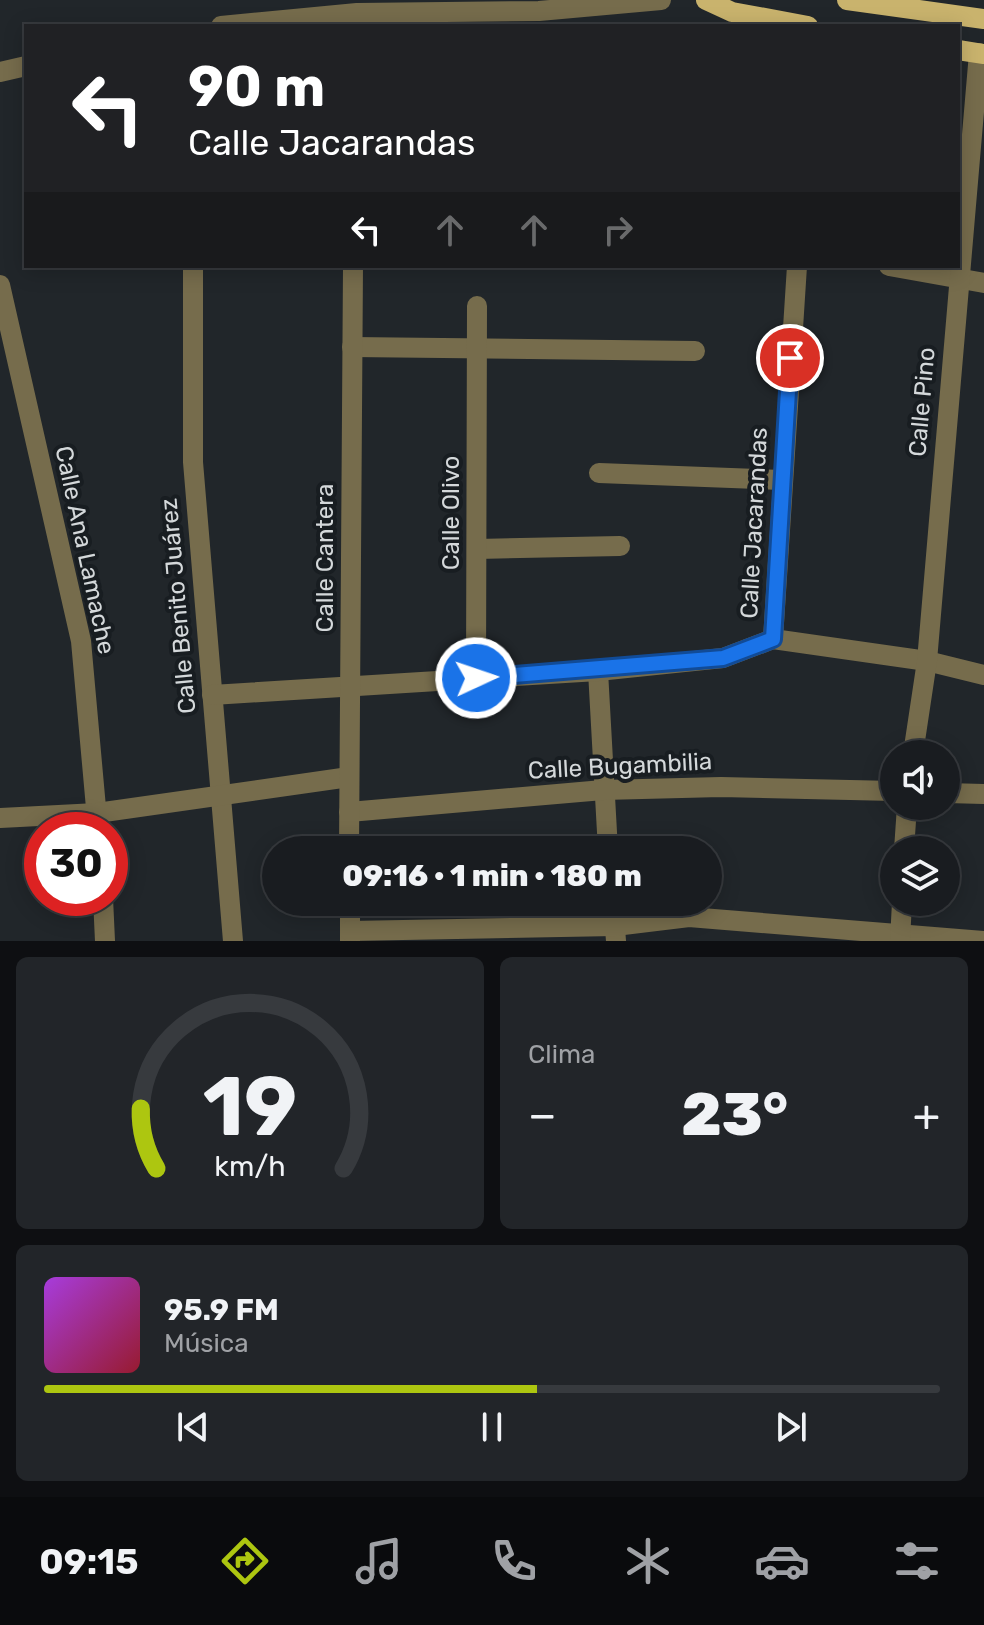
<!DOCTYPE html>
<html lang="es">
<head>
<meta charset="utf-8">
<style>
  body { margin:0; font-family:Rubik,sans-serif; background:#222529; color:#f1f3f6; height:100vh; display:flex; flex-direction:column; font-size:30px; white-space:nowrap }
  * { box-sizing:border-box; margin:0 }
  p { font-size:26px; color:#9fa1a5 }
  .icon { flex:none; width:44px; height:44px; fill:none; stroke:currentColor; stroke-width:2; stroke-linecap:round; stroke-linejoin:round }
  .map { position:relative; height:941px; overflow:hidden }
  .side { display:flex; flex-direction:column; gap:16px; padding:16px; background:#0e0f12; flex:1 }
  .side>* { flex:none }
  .banner { position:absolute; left:24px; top:24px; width:936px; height:244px; border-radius:0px; box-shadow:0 4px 20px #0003,0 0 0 2px #373a3e; background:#202124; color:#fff; overflow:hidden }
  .controls { position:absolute; left:880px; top:740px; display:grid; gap:16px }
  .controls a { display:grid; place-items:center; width:80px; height:80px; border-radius:50%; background:#191c20; box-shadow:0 4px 20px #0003,0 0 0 2px #373a3e; font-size:40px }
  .speed { position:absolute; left:24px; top:812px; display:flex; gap:16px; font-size:40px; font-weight:700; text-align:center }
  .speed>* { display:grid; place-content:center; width:104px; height:104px; border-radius:50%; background:#191c20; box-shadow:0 4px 20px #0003,0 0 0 2px #373a3e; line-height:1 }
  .speed .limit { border:12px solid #d22; background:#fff; color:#111 }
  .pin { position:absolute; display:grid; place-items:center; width:68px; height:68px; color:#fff; margin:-34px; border:4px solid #fff; border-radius:50%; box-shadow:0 2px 8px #0007 }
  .me { position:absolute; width:88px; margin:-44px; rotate:87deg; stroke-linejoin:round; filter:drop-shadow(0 0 6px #0008) }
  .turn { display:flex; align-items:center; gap:28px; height:168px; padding:0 32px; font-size:36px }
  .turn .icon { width:104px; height:104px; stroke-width:2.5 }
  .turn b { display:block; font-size:56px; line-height:68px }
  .lanes { display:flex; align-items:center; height:76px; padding:0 32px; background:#0003; justify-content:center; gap:40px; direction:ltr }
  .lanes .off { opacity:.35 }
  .big { font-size:60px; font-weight:800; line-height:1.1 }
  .side .tile { flex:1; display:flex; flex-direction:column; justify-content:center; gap:12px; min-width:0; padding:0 28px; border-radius:12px; background:#222529 }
  .side .dial { align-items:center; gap:0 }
  .dial svg { height:208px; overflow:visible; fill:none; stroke:#373a3e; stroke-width:7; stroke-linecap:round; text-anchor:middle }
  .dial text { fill:#f1f3f6; stroke:none }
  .song { display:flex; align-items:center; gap:24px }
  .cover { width:96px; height:96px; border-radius:12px; background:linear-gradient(135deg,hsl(280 70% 55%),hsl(350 70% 35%)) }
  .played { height:8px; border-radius:4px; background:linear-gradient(90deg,#adc610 55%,#373a3e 55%) }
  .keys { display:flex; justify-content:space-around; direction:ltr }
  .heat { display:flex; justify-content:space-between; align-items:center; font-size:44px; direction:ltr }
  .side .tiles { flex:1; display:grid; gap:16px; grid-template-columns:1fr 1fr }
  .tile:last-child { grid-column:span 2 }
  .trip { position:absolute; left:262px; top:836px; width:460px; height:80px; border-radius:40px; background:#191c20; box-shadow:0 4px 20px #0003,0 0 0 2px #373a3e; font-weight:800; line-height:80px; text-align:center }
  .dock { display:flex; height:128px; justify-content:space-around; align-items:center; background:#0a0b0d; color:#9fa1a5 }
  .dock .icon { width:56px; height:56px }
  .dock .on { color:#adc610 }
  .dock b { font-size:36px; color:#f1f3f6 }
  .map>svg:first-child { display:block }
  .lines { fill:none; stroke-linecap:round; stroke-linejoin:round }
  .minor { stroke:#766c4c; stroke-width:20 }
  .major { stroke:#c9b36d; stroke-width:20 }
  .route-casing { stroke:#114b97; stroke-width:20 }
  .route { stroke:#1a73e8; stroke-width:14 }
  .labels { text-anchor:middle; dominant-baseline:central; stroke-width:8; stroke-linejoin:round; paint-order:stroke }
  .street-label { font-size:24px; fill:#d4d8da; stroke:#181d21 }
</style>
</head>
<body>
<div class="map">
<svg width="984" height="941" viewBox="0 0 984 941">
  <rect width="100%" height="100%" fill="#21262a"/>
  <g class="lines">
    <g class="minor">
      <polyline points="221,26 357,13 539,11 661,0"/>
      <polyline points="0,72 26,66"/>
      <polyline points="193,266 193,462 233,941"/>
      <polyline points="889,266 984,283"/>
      <polyline points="0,285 81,641 98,830"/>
      <polyline points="352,347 695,351"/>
      <polyline points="599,473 781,480"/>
      <polyline points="477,549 620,546"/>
      <polyline points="773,639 797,266"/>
      <polyline points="598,671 608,850"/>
      <polyline points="476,678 477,306"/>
      <polyline points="212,695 598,671 723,658 773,639 927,661 984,675"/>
      <polyline points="913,754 927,661 979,53"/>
      <polyline points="946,793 984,794"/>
      <polyline points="349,812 603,790 721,787 894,791"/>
      <polyline points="0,818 97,813 349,777"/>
      <polyline points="349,850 353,266"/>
      <polyline points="904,850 907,806"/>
      <polyline points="103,898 105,941"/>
      <polyline points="350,902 350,941"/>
      <polyline points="613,902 616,941"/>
      <polyline points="350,931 615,926 689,917 984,941"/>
      <polyline points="900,941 902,902"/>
    </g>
    <g class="major">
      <polyline points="706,0 732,12 808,26"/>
      <polyline points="847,0 984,19"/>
      <polyline points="958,50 984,54"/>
    </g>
  </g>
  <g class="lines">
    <defs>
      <polyline id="route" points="476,678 723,658 773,639 790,358"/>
    </defs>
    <use href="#route" class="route-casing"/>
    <use href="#route" class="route"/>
  </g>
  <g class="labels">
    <g class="street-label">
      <text transform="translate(922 402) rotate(-85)">Calle Pino</text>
      <text transform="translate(451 513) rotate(-90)">Calle Olivo</text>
      <text transform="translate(754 523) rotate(-87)">Calle Jacarandas</text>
      <text transform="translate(85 550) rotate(78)">Calle Ana Lamache</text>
      <text transform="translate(325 558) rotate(-90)">Calle Cantera</text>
      <text transform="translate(178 606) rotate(-95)">Calle Benito Juárez</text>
      <text transform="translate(620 766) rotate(-3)">Calle Bugambilia</text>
    </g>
  </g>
</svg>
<div class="controls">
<a><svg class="icon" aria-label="sound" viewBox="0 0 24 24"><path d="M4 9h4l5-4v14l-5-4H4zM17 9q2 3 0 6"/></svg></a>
<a><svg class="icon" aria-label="layers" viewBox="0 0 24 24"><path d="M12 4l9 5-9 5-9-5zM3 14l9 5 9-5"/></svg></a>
</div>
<div class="speed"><div class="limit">30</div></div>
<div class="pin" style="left:790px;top:358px;background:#d93025"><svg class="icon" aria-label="arrive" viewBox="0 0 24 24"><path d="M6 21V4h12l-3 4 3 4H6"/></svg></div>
<svg class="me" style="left:476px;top:678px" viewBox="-20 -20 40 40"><circle r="17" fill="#1a73e8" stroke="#fff" stroke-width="3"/><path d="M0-11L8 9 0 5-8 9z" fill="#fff"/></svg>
<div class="trip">09:16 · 1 min · 180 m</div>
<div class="banner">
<div class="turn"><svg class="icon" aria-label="left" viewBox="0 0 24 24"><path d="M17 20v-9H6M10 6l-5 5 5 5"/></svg><div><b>90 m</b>Calle Jacarandas</div></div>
<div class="lanes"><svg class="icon" aria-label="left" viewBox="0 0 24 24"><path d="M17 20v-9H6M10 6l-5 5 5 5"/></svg><svg class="icon off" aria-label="ahead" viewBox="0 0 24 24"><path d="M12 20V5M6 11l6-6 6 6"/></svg><svg class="icon off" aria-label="ahead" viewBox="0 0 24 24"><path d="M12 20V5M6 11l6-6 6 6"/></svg><svg class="icon off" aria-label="right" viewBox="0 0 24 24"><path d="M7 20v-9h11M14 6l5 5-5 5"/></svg></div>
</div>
</div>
<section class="side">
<div class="tiles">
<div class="tile dial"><svg viewBox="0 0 100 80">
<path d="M14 69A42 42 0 1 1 86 69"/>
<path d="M14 69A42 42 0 0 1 8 46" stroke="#adc610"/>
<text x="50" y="56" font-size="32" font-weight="700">19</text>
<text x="50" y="72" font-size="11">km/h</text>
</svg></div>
<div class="tile"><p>Clima</p>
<div class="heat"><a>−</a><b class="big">23°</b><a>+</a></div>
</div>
<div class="tile">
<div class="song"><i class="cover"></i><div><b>95.9 FM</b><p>Música</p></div></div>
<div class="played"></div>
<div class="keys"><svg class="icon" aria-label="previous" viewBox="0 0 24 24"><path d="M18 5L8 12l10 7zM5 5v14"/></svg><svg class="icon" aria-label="pause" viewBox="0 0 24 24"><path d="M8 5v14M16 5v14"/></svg><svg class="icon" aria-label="next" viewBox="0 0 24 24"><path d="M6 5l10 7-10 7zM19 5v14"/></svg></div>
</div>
</div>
</section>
<nav class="dock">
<b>09:15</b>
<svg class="icon on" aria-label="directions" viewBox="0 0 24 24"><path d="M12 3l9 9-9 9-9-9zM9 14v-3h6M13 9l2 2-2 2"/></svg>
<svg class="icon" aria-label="music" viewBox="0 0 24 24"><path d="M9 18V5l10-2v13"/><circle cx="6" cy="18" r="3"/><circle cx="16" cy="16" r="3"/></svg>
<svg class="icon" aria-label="phone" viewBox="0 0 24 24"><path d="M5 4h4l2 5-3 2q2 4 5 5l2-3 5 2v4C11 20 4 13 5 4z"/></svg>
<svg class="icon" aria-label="climate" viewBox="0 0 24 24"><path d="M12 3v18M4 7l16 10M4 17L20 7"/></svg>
<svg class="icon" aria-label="car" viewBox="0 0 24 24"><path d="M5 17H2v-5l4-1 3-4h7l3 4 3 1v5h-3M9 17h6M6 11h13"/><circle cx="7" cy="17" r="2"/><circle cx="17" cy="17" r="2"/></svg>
<svg class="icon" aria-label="filters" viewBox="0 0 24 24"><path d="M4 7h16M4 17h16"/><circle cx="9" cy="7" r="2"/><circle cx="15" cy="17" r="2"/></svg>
</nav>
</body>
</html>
